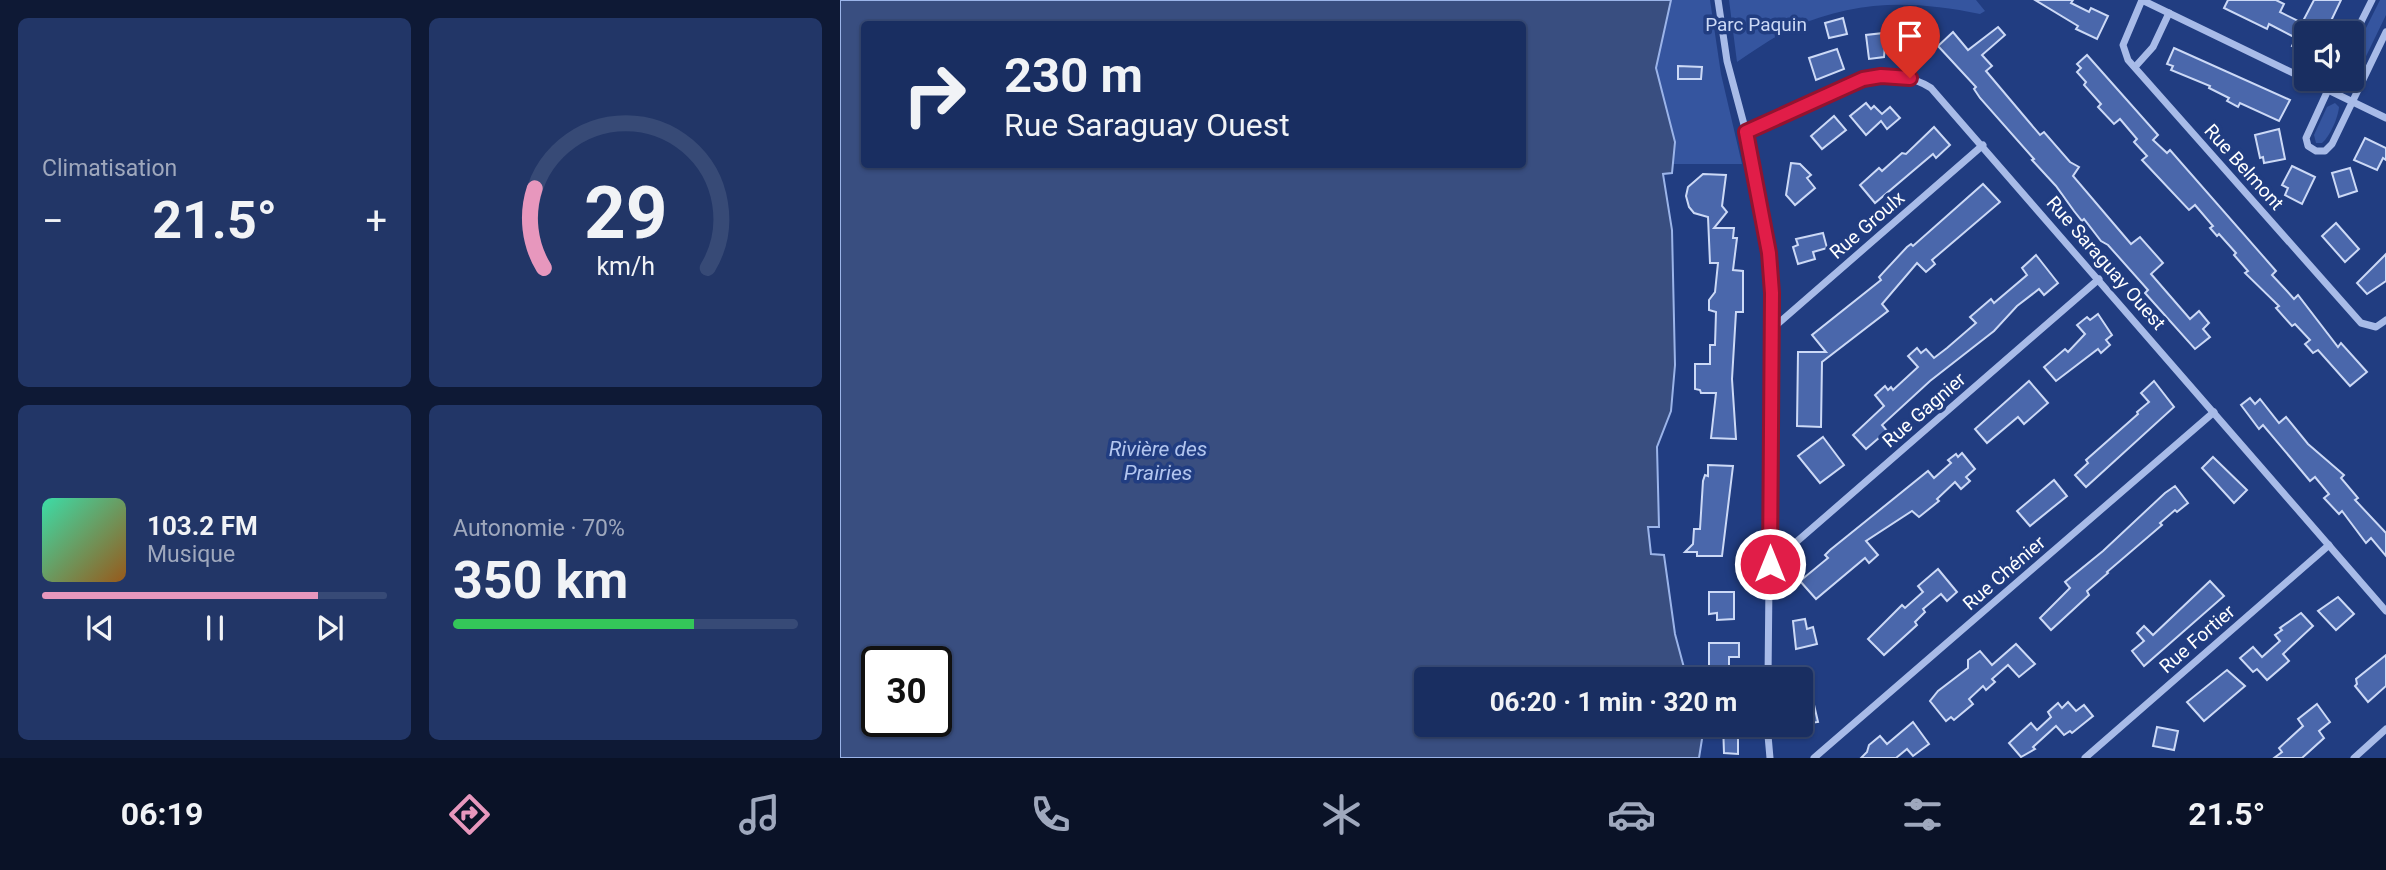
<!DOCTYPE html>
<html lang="fr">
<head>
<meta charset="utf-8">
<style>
  body { margin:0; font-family:Roboto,sans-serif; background:#223667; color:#f1f3f6; height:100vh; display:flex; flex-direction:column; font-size:26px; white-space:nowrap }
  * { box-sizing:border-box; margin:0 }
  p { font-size:23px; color:#9fa8bd }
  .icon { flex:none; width:38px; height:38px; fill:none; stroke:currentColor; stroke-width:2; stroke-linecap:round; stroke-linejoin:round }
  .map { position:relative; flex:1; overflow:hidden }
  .panel { display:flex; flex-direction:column; gap:18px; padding:18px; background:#0e1935; width:840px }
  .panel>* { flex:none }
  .top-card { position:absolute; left:21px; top:21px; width:665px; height:147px; border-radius:7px; box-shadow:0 2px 5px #0004,0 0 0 2px #374a76; background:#192e61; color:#f1f3f6; overflow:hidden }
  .controls { position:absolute; left:1454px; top:21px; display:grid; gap:14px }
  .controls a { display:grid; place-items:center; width:70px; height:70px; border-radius:7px; background:#192e61; box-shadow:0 2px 5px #0004,0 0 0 2px #374a76; font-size:35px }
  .speed { position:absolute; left:21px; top:646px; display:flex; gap:14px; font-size:35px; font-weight:700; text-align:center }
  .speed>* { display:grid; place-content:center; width:91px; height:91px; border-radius:50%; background:#192e61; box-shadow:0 2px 5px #0004,0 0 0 2px #374a76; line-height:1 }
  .speed .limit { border:4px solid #111; border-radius:10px; background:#fff; color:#111 }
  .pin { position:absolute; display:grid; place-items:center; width:60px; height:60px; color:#fff; margin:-72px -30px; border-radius:50% 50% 50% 0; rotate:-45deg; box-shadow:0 0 7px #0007 }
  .pin .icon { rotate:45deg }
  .me { position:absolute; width:77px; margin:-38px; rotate:0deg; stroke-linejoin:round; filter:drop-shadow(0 0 5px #0008) }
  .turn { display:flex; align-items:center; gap:24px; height:147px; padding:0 28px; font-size:32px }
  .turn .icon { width:91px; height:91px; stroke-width:2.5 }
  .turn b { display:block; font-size:49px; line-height:60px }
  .big { font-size:52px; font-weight:700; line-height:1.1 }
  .panel .tile { flex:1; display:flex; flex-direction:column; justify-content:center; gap:10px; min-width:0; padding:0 24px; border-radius:10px; background:#223667 }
  .panel .dial { align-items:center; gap:0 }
  .dial svg { height:182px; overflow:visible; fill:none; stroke:#374a76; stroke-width:7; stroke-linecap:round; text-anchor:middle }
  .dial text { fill:#f1f3f6; stroke:none }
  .song { display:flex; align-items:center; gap:21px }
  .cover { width:84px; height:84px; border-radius:10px; background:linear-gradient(135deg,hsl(160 70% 55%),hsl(30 70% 35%)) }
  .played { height:7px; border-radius:4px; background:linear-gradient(90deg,#e797bd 80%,#374a76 80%) }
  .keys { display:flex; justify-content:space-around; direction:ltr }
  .heat { display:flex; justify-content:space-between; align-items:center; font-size:38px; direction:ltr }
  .charge { height:10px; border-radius:5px; background:linear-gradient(90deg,#34c759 70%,#374a76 0) }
  .panel .tiles { flex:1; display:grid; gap:18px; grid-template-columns:repeat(2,1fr) }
  .trip { position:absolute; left:574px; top:667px; width:399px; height:70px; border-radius:7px; background:#192e61; box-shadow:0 2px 5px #0004,0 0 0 2px #374a76; font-weight:700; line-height:70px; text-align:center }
  .menu { display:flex; height:112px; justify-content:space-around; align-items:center; background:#0a1227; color:#9fa8bd }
  .menu .icon { width:49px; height:49px }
  .menu .active { color:#e797bd }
  .menu b { font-size:32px; color:#f1f3f6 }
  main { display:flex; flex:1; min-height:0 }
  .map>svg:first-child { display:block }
  .green { fill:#35559f }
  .water { fill:#394e80; stroke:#9bb4e9; stroke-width:2; fill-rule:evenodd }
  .building { fill:#4a67ab; stroke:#ccd9f6; stroke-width:2 }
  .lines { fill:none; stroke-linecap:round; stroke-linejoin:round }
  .street { stroke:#a8bbe8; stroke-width:7 }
  .route-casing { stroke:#92132f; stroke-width:18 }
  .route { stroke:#e11d48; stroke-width:12 }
  .labels { text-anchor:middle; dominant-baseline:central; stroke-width:7; stroke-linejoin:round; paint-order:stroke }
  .park-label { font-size:19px; fill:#ccd9f6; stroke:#213d81 }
  .street-label { font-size:19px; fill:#fff; stroke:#213d81 }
  .water-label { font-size:21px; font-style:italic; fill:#b3c6ef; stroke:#213d81 }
</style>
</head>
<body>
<main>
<section class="panel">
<div class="tiles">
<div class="tile"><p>Climatisation</p>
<div class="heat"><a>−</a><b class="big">21.5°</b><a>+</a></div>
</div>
<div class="tile dial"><svg viewBox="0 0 100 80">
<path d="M14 69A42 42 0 1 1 86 69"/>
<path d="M14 69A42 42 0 0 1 10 34" stroke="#e797bd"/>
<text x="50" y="56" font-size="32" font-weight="700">29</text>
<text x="50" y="72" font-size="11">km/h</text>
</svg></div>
<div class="tile">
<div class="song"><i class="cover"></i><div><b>103.2 FM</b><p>Musique</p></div></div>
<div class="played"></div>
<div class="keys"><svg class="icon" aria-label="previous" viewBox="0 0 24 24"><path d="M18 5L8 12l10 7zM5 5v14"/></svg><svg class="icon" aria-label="pause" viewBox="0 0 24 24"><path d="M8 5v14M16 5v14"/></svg><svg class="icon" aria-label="next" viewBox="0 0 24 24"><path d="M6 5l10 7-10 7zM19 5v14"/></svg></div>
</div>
<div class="tile"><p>Autonomie · 70%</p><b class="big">350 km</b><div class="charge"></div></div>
</div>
</section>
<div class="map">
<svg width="1546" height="758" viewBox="0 0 1546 758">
  <rect width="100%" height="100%" fill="#213d81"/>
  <g class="green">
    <polygon points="831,0 870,0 881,74 902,164 832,164 835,142 816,68"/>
    <path d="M889,0H1136L1145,11L1140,14C1072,0 1016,0 952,28C933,37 915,50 897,62Z"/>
    <polygon points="1540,0 1546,0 1546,15 1515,79 1511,83 1506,83 1502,79 1512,79 1512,56"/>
    <path d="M1495,103L1499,107C1498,118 1490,136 1482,143H1476L1474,135L1487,107Z"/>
  </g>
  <path class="water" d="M0,0H831L816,68L835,142L832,173L823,174L832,230L835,365L831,411L817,447L819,527H808L811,554L824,555L835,634L847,679H586V724L858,725L862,739L859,758H0ZM24,24H682V164H24ZM37,662H96V721H37Z"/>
  <g class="building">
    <polygon points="1195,0 1233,0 1231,3 1249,12 1251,8 1268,16 1257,39 1236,29 1238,26"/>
    <polygon points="1388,0 1436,0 1444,4 1440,12 1462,23 1474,0 1501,0 1490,23 1487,21 1481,32 1484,33 1466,33 1466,53 1452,46 1456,38 1429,24 1427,29 1384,8"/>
    <polygon points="1003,18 1007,34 989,38 985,23"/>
    <polygon points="1061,24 1093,24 1093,45 1045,45 1044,57 1029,59 1026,35 1061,31"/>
    <polygon points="1158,27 1165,35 1142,55 1152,66 1146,71 1200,135 1204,132 1230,162 1239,167 1233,176 1291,244 1300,237 1323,263 1311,274 1350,319 1359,311 1369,323 1363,329 1370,337 1355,349 1305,293 1308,290 1268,245 1261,241 1244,219 1242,221 1234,211 1216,186 1192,160 1194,159 1140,98 1134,89 1136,87 1098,46 1113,32 1128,50"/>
    <polygon points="1334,48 1450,100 1439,121 1400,103 1398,107 1387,101 1389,98 1369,88 1370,86 1331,70 1333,66 1327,64"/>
    <polygon points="997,49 1004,69 976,80 969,58"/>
    <polygon points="1247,55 1318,135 1313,140 1327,153 1330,150 1436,271 1432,275 1446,290 1454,299 1458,295 1498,347 1501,343 1527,372 1510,386 1478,350 1473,353 1465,344 1470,340 1455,324 1452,326 1436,308 1439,306 1405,273 1408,271 1394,255 1396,253 1379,234 1377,236 1370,228 1373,226 1355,205 1349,210 1302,160 1307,156 1294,142 1297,139 1280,119 1274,124 1258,107 1261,104 1244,85 1246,82 1237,72 1241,68 1237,64"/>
    <polygon points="838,66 862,67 861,79 838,79"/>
    <polygon points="1026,103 1031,109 1034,106 1042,114 1050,107 1060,118 1047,129 1041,121 1026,135 1010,116"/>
    <polygon points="994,116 1006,130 982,149 971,136"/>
    <polygon points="1094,127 1110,145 1096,158 1093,154 1035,203 1020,185 1039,168 1042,171 1062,153 1066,154"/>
    <polygon points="1439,129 1445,159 1424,163 1423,157 1420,158 1415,135"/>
    <polygon points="1525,138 1546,148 1546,160 1543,158 1537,170 1514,160"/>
    <polygon points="951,163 960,164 971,175 967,178 975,188 955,205 946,195"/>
    <polygon points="1452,166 1475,177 1462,204 1445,195 1448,188 1442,185"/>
    <polygon points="1510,168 1517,191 1499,197 1492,173"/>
    <polygon points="863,174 886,175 882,206 887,212 874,228 894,228 893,238 897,238 893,270 903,271 903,312 896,312 892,379 896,439 871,438 876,393 861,393 860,390 855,389 855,364 870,364 870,345 875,345 876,312 869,310 869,300 875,292 878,263 870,263 868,217 854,213 849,207 846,196 848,187"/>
    <polygon points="1143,184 1160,202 1092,260 1095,264 1086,272 1077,263 1042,304 1048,311 982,362 981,427 957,426 958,352 986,352 972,335 1041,280 1039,277 1067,247 1071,244 1073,246"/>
    <polygon points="1496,223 1519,249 1505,262 1482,236"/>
    <polygon points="983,233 987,248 973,252 975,259 958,264 953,247 958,245 956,239"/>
    <polygon points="1546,254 1546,281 1527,294 1517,283"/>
    <polygon points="1196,255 1218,283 1204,295 1199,289 1177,306 1154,331 1090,381 1042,425 1047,431 1026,449 1013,435 1044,406 1035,395 1045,386 1048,390 1051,387 1053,390 1078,367 1068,356 1077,348 1081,353 1086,349 1094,358 1107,348 1136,323 1130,317 1151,299 1154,303 1187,275 1182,268"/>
    <polygon points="1258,314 1272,335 1266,340 1270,345 1261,353 1258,349 1216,381 1204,367 1225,349 1228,352 1245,334 1237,325 1247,317 1250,320"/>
    <polygon points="1189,381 1208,403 1184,424 1178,417 1147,443 1135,429"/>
    <polygon points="1314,381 1334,407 1246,487 1235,475 1248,463 1246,460 1298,414 1297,412 1309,402 1301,393"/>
    <polygon points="1410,398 1415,404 1420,399 1439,423 1446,417 1468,444 1504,475 1501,478 1518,498 1515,500 1546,533 1546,556 1531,538 1526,543 1502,511 1499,514 1484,498 1489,494 1475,477 1470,481 1423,425 1419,429 1401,405"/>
    <polygon points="983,437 1004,465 980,483 958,456"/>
    <polygon points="1122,453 1135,469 1126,477 1130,481 1121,489 1115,482 1097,499 1099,501 1079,517 1072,511 1026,541 1038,555 1029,563 1025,558 976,599 960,581 988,558 985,555 990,550 1088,471 1094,478 1111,463 1108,460 1116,454 1118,457"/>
    <polygon points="1373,457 1407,490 1394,503 1362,468"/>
    <polygon points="868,465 893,466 882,556 857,556 857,552 845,552 853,544 854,529 860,529 863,481 865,475 868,476"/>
    <polygon points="1214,480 1227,496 1190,526 1177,511"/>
    <polygon points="1335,486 1348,503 1337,512 1335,510 1320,523 1322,525 1267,572 1268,573 1247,591 1249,595 1211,630 1200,618 1230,588 1225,582 1263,551 1325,493"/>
    <polygon points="1098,569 1117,592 1107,601 1101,594 1083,609 1085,612 1075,622 1077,625 1044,655 1028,639 1062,605 1065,608 1083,592 1078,586"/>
    <polygon points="1370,581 1384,596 1304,666 1292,651 1304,641 1297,633 1304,626 1313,635"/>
    <polygon points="869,592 894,592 894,619 877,620 877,613 869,614"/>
    <polygon points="1498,597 1514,614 1496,630 1478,611"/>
    <polygon points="1461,613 1473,626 1443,654 1449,661 1427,680 1417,669 1413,672 1400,658 1413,647 1422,657 1440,641 1435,635 1442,630 1440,628"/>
    <polygon points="965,619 967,629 973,627 977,644 956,649 953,621"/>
    <polygon points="869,643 899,643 899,657 889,657 889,669 869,668"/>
    <polygon points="1176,644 1195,664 1179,677 1168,665 1152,679 1155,682 1146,690 1143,686 1129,699 1133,704 1114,720 1111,717 1106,721 1090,701 1098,691 1128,668 1128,660 1140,651 1152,665"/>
    <polygon points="1546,655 1546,686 1528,702 1515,686 1517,684 1516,679"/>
    <polygon points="1387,670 1405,686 1364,721 1347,702"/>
    <polygon points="971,692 978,722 962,724 961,693"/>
    <polygon points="1228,702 1236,711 1244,705 1253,716 1232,733 1230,731 1224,735 1216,726 1193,747 1195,749 1181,757 1169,743 1191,723 1197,730 1211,717 1208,712 1218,703 1222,708"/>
    <polygon points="1477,704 1490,722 1479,731 1484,738 1462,758 1434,758 1442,752 1439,748 1463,726 1458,719"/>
    <polygon points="1073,722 1089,744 1073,756 1067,749 1056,758 1021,758 1027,752 1029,745 1040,736 1047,744"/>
    <polygon points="883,724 898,724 898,754 884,753"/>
    <polygon points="1317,727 1338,731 1334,750 1313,746"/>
  </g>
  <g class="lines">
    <g class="street">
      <polyline points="878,0 887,61 906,132 923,219 932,293 928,679"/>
      <polyline points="1302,0 1283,45 1288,60 1521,323 1536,327 1546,320"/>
      <polyline points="1302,0 1546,118"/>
      <polyline points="1512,40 1532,0"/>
      <polyline points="1295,67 1313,47 1329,13"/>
      <polyline points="1493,79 1466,138 1468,146 1476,151 1485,151 1492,144 1546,32"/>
      <path d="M906,132L1023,79C1048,75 1069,74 1091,88L1546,611"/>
      <polyline points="933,328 1143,145"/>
      <polyline points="931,564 1259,279"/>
      <polyline points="927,724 930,758"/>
      <polyline points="974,758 1374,412"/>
      <polyline points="1245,758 1489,545"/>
      <polyline points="1514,758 1546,729"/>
    </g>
  </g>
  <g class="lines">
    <defs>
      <polyline id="route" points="930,564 932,293 929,253 906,132 1023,79 1041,76 1070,78"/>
    </defs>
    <use href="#route" class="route-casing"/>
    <use href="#route" class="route"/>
  </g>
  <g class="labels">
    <g class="park-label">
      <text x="916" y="24">Parc Paquin</text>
    </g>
    <g class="street-label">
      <text transform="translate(1404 167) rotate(48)">Rue Belmont</text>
      <text transform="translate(1027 225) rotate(-41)">Rue Groulx</text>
      <text transform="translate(1266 263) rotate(49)">Rue Saraguay Ouest</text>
      <text transform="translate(1084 410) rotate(-41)">Rue Gagnier</text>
      <text transform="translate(1164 573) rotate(-41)">Rue Chénier</text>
      <text transform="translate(1357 639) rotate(-41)">Rue Fortier</text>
    </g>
    <g class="water-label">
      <text x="318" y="449">Rivière des<tspan x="318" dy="24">Prairies</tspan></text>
    </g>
  </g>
</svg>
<div class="controls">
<a><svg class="icon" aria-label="sound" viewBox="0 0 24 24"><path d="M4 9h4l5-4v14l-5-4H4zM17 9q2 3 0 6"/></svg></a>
</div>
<div class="speed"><div class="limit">30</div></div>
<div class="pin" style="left:1070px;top:78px;background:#d93025"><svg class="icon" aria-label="arrive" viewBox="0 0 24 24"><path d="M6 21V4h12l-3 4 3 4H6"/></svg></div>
<svg class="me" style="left:930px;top:564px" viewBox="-20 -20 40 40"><circle r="17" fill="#e11d48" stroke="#fff" stroke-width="3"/><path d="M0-11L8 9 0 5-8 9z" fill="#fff"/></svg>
<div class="trip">06:20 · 1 min · 320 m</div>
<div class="top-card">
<div class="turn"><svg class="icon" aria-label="right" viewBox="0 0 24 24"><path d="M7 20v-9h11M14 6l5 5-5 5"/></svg><div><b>230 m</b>Rue Saraguay Ouest</div></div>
</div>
</div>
</main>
<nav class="menu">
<b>06:19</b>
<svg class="icon active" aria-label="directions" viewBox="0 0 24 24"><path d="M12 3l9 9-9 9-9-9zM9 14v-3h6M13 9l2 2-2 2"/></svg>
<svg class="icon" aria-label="music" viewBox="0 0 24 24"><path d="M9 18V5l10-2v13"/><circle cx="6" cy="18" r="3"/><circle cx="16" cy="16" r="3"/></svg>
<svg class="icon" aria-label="phone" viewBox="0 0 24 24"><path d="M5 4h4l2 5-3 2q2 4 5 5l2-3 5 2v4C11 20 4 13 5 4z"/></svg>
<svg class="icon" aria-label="climate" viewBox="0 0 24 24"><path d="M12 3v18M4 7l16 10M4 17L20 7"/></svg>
<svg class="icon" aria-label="car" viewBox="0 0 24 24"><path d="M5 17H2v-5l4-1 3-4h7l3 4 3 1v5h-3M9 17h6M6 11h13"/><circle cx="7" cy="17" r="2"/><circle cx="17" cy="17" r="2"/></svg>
<svg class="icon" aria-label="filters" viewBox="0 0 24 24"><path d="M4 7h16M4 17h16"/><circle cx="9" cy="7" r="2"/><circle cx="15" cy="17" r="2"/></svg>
<b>21.5°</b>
</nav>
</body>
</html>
